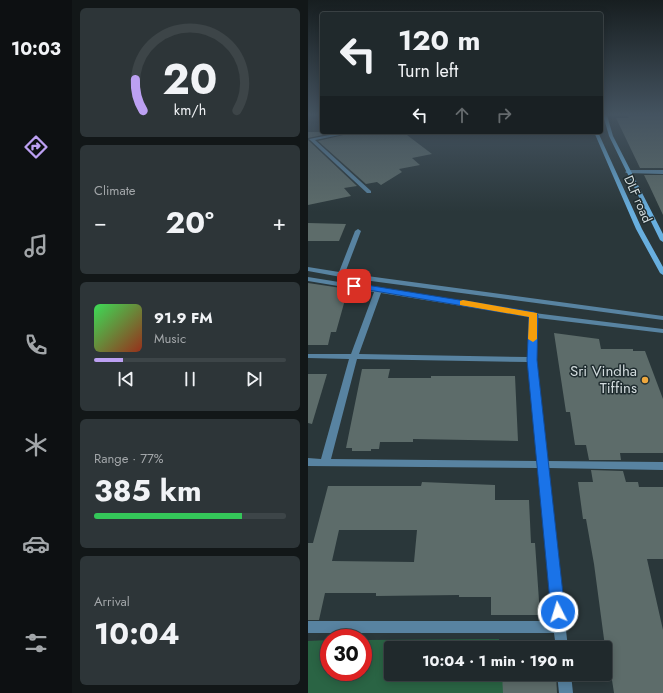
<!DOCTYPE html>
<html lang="en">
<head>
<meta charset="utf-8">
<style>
  body { margin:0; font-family:Jost,sans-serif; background:#2d3538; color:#f1f3f6; height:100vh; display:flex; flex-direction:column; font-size:15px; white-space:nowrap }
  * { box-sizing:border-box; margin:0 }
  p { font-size:13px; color:#a2a6a9 }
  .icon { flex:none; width:22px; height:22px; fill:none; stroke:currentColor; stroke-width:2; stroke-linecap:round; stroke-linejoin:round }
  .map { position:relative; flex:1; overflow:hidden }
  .sheet { display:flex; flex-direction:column; gap:8px; padding:8px; background:#121718; width:236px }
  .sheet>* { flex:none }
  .hud { position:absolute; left:12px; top:12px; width:283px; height:122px; border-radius:4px; box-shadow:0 2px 10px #0003,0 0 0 1px #3d4548; background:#20292c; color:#f1f3f6; overflow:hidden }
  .speed { position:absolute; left:12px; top:629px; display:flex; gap:8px; font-size:20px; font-weight:700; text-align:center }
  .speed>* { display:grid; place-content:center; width:52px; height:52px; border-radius:50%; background:#20292c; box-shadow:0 2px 10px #0003,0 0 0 1px #3d4548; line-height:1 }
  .speed .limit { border:6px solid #d22; background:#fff; color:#111 }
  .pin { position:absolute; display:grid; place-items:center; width:34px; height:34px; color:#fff; margin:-17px; border-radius:8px; box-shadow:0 2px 6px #0006 }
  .me { position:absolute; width:44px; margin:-22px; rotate:355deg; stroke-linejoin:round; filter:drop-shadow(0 0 3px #0008) }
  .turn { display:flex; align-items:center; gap:14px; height:84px; padding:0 12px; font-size:18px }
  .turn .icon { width:52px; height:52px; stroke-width:2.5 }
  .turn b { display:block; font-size:28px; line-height:34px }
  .lanes { display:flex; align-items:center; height:38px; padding:0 12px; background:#0003; justify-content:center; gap:20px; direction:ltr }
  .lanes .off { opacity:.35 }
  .big { font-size:30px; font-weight:700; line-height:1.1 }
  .sheet .card { flex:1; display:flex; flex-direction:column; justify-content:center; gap:6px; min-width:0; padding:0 14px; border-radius:6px; background:#2d3538 }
  .sheet .dial { align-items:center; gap:0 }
  .dial svg { height:104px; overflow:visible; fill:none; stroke:#3d4548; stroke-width:7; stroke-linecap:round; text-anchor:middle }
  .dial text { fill:#f1f3f6; stroke:none }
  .song { display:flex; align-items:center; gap:12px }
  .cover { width:48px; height:48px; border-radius:6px; background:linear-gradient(135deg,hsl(130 70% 55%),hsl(10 70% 35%)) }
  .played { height:4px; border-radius:2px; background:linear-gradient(90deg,#bca0f2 15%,#3d4548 15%) }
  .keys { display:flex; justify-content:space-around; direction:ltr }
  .heat { display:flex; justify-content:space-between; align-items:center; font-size:22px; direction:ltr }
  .charge { height:6px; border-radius:3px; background:linear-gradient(90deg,#34c759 77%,#3d4548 0) }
  .trip { position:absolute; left:76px; top:641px; width:228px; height:40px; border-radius:4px; background:#20292c; box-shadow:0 2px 10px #0003,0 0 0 1px #3d4548; font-weight:700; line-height:40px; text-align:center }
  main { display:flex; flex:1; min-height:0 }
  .tabs { display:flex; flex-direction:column; width:72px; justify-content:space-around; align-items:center; background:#0d1012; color:#a2a6a9 }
  .tabs .icon { width:28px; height:28px }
  .tabs .current { color:#bca0f2 }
  .tabs b { font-size:18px; color:#f1f3f6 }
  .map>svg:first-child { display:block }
  .green { fill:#2a6444 }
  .building { fill:#5d6c6a; fill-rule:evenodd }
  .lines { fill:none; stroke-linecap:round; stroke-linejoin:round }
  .street { fill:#5883a1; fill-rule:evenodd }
  .secondary { fill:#68afdf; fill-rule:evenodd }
  .route { fill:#1a73e8; stroke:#114b97 }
  .slow { fill:#f59e0b }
  .poi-dot { fill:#efa73d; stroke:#202d30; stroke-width:1.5 }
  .labels { text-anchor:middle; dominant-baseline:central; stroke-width:3; stroke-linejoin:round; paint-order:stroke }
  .far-street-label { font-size:13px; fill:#d3dcde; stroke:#202d30 }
  .poi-label { font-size:15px; fill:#d3dcde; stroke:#202d30; text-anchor:end }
</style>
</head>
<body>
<main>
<nav class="tabs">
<b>10:03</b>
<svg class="icon current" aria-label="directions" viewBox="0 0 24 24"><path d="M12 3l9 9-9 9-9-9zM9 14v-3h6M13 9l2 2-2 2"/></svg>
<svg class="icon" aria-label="music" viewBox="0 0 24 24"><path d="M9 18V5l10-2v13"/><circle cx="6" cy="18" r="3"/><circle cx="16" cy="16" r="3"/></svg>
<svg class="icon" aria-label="phone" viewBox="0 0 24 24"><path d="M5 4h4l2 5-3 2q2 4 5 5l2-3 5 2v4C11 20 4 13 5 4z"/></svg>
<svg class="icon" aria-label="climate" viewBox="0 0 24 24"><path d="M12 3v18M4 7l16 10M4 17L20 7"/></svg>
<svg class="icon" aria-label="car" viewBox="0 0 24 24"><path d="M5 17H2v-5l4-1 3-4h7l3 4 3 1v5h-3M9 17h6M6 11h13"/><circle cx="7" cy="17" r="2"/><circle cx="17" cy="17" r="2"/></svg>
<svg class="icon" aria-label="filters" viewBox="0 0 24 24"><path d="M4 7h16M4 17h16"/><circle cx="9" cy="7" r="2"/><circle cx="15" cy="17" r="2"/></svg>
</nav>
<section class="sheet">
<div class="card dial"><svg viewBox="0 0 100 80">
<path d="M14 69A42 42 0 1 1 86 69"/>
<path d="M14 69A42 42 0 0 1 8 45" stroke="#bca0f2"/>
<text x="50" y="56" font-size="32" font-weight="700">20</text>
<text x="50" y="72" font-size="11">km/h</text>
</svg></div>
<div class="card"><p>Climate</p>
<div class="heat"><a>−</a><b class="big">20°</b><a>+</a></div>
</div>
<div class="card">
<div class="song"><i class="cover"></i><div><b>91.9 FM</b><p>Music</p></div></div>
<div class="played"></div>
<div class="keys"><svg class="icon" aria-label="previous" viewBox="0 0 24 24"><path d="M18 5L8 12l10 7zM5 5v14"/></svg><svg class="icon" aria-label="pause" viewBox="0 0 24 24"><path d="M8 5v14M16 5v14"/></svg><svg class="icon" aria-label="next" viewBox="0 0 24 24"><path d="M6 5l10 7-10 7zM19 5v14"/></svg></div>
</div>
<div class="card"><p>Range · 77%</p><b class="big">385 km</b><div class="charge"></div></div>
<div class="card"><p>Arrival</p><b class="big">10:04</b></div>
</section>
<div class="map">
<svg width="355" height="693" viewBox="0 0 355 693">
  <rect width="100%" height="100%" fill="#2a373a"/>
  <polygon class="green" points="191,639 192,648 83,648 83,674 195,674 197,693 0,693 0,641 21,640 21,672 55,672 55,640"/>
  <g class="building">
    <polygon points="319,115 355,115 355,168 332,168 308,118 321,118"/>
    <polygon points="0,132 29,132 0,138"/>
    <polygon points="48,132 95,132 124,154 104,158 112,165 91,169 94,172 73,185 69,182 58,184 10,141"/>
    <polygon points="0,140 49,186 36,188 43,196 0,205"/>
    <polygon points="336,175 355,175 355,215 341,185"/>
    <polygon points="0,223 38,224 31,241 0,241"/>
    <polygon points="0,283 40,289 28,332 23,332 20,345 0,345"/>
    <polygon points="246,333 291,339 293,349 325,349 325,351 337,351 355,399 355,453 312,453 313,460 281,460 278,445 267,445 262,412 258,412"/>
    <polygon points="54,369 82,369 80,378 123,378 123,376 207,376 210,441 105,439 105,442 72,442 71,449 63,449 63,451 44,451 44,448 38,448"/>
    <polygon points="0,374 19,374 4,424 0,423"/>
    <polygon points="283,470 315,471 318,482 330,482 331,487 355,487 355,559 339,559 355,630 355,693 306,693 300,654 298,654 286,564 278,519 275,519 270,482 285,482"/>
    <path d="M114,482L187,485V500H221L223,543H227L232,615H183V597H151V595L68,596V593H17L11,620H0V543H5L20,486H113ZM31,530H109L106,562L24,561Z"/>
    <polygon points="194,674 248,674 249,693 195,693"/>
  </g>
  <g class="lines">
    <g class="street">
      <polygon points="37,132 47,132 7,140 63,191 63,193 59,193 1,139"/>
      <polygon points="320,170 355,170 355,174 318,173 317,172"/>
      <polygon points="50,229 53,231 37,273 355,316 355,320 33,277 0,271 0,267 31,272 47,231"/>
      <path d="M0,277L68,288L71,287L74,289L226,313L355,329V333L230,318L228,360L239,461L355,462V470L240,468L260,648H248L246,633H0V621H245L230,468L0,466V458L13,459L41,359L0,358V354H43L66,292L0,281ZM73,293L222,317L220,357L51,354ZM49,359L220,362L230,461L23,459Z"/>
      <polygon points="249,674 263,674 265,693 251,693"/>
    </g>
    <g class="secondary">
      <polygon points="295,115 299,115 305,136 355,234 355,242 352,240 301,136"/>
      <polygon points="286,132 290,132 334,229 355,267 355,275 352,273 328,229"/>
    </g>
  </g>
  <linearGradient id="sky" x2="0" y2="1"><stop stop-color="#171e20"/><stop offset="0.54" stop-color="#445360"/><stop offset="1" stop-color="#445360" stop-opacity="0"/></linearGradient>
  <rect width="355" height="212" fill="url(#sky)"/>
  <polygon class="route" points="46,283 226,312 230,315 229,360 257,612 255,617 250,618 245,617 243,612 219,360 221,317 43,287 42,286"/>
  <polygon class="slow" points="155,300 229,313 229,339 225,342 220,339 221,317 152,305 152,301"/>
  <circle class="poi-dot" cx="337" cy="380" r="4"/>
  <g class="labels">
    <g class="far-street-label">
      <text transform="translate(330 199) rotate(66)">DLF road</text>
    </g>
    <g class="poi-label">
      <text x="329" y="371">Sri Vindha<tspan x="329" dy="17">Tiffins</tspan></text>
    </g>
  </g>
</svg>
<div class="speed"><div class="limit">30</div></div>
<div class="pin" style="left:46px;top:286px;background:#d93025"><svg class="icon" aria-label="arrive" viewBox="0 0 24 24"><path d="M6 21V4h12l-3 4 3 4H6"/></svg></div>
<svg class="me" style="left:250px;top:612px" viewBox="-20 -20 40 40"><circle r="17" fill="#1a73e8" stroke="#fff" stroke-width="3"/><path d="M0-11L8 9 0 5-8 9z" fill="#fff"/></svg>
<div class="trip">10:04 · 1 min · 190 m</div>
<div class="hud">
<div class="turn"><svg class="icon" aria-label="left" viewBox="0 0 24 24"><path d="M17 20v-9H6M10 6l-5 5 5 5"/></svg><div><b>120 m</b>Turn left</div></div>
<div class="lanes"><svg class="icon" aria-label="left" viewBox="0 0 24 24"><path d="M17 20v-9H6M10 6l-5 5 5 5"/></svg><svg class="icon off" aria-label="ahead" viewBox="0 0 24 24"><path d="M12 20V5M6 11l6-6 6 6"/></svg><svg class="icon off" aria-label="right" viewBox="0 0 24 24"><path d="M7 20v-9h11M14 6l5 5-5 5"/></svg></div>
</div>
</div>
</main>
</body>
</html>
